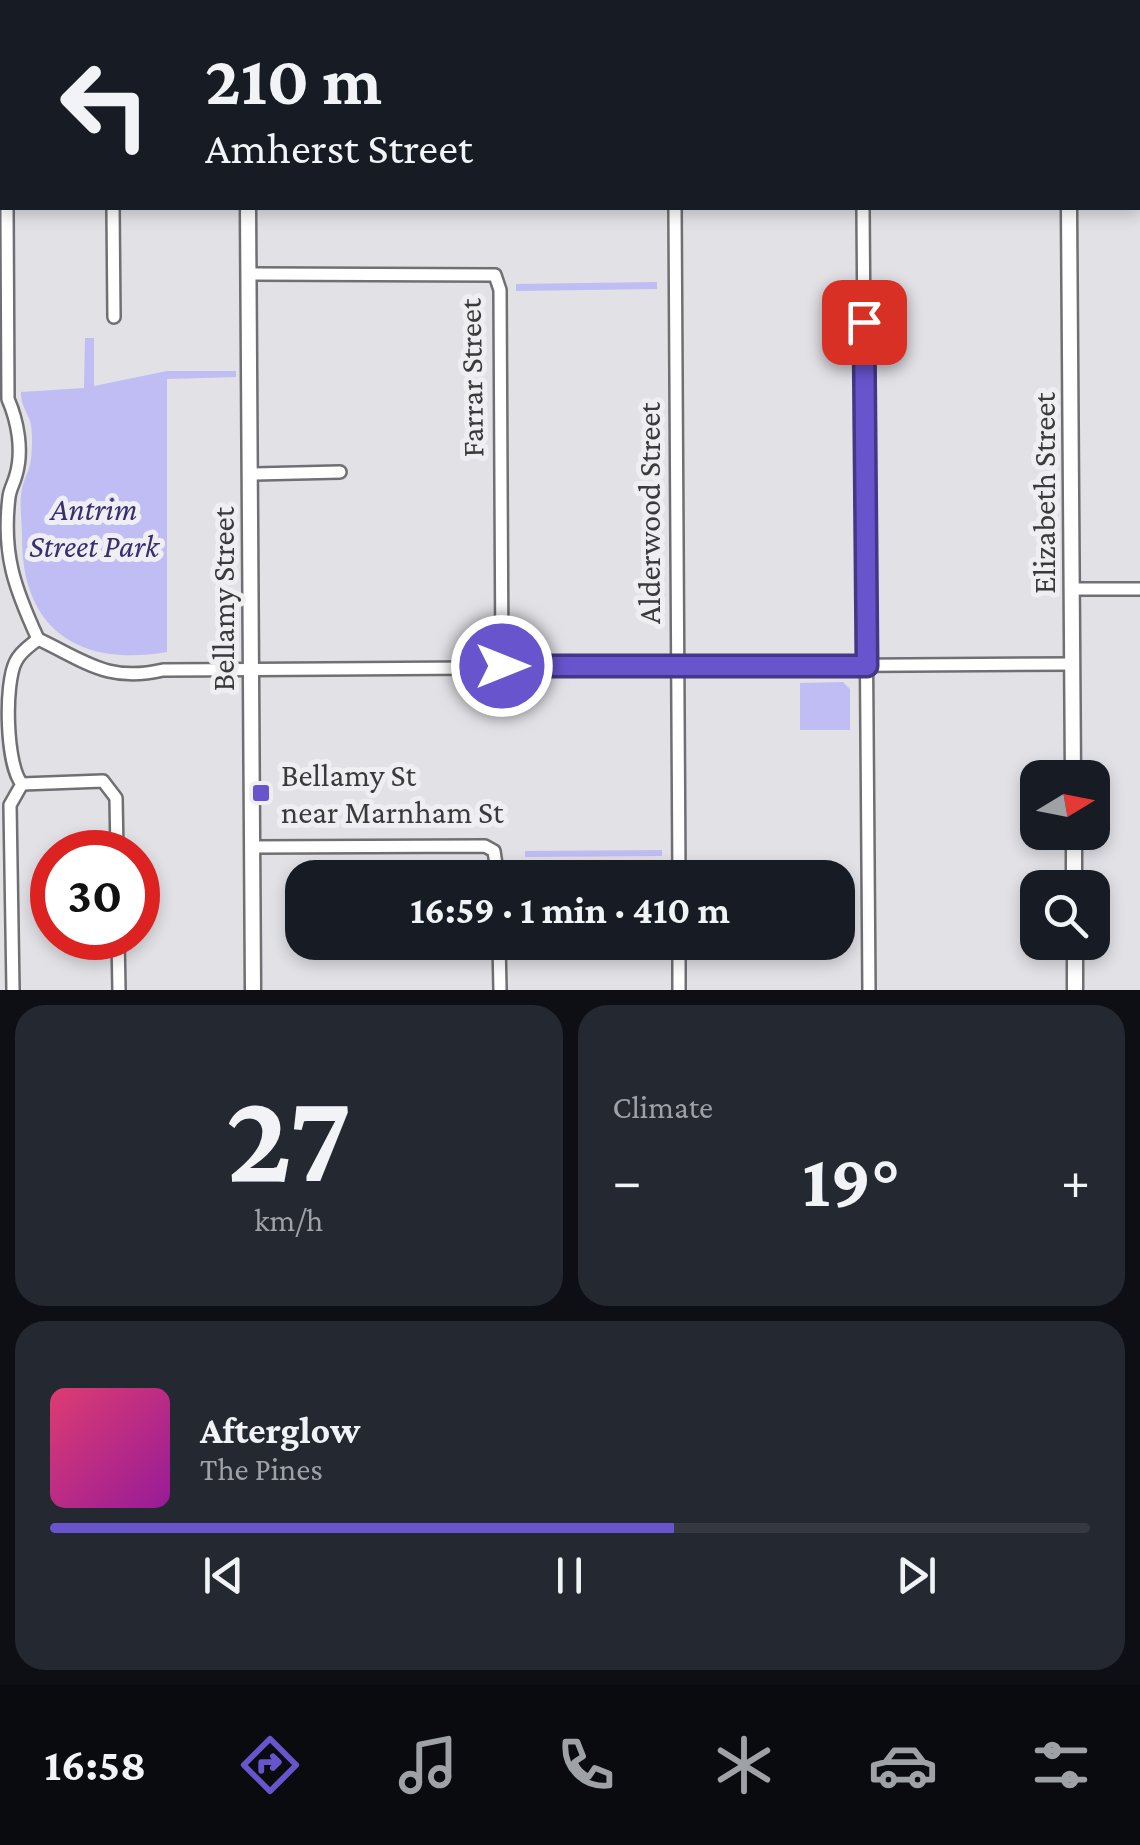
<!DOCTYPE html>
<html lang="en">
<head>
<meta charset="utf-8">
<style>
  body { margin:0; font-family:"Crimson Pro",serif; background:#242831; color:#f1f3f6; height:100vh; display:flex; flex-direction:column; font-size:38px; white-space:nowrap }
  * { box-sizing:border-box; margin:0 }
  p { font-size:32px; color:#9ea1a6 }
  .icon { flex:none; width:55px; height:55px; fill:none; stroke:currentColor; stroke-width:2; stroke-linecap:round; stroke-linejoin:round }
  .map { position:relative; height:990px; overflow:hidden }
  .drawer { display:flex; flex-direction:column; gap:15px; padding:15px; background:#0d0f14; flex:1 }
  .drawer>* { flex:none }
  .top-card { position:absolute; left:0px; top:0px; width:1140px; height:210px; box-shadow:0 5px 15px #0003; background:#171b24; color:#f1f3f6; overflow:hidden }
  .needle { width:65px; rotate:80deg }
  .tools { position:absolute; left:1020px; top:760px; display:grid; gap:20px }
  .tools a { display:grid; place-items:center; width:90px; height:90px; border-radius:20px; background:#171b24; box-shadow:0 5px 15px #0003; font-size:50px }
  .speed { position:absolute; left:30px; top:830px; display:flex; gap:20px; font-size:50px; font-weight:700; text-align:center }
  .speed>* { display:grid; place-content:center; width:130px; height:130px; border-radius:50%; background:#171b24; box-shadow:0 5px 15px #0003; line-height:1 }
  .speed .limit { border:15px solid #d22; background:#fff; color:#111 }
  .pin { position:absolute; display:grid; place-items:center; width:85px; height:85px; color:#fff; margin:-42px; border-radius:20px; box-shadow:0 5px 15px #0006 }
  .me { position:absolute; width:110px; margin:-55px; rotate:90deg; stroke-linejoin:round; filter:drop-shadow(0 0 8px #0008) }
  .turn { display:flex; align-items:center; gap:35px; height:210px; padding:0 40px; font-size:45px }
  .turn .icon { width:130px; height:130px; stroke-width:2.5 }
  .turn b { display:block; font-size:70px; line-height:85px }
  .big { font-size:75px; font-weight:700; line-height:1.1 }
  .drawer .tile { flex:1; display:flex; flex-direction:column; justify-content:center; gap:15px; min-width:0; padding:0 35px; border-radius:30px; background:#242831 }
  .drawer .dial { align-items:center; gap:0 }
  .dial b { font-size:130px; line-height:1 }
  .song { display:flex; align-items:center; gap:30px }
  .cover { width:120px; height:120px; border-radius:15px; background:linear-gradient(135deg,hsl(340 70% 55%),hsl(300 70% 35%)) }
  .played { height:10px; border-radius:5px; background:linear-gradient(90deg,#6855ce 60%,#363941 60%) }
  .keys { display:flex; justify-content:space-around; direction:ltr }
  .heat { display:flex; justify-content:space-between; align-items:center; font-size:55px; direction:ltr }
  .drawer .tiles { flex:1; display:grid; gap:15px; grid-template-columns:1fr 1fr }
  .tile:last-child { grid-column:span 2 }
  .trip { position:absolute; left:285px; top:860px; width:570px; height:100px; border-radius:30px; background:#171b24; box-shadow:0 5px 15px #0003; font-weight:700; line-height:100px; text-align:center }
  .tabs { display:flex; height:160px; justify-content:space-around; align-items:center; background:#090b0e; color:#9ea1a6 }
  .tabs .icon { width:70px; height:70px }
  .tabs .active { color:#6855ce }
  .tabs b { font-size:45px; color:#f1f3f6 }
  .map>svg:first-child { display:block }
  .green { fill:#bfbdf3 }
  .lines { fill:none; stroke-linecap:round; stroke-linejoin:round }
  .minor-casing { stroke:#707074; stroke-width:16 }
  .tertiary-casing { stroke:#707074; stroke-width:19 }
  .minor { stroke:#fff; stroke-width:11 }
  .tertiary { stroke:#fff; stroke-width:14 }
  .route-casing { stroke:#443786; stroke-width:25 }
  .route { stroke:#6855ce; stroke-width:18 }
  .poi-dot { fill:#6855ce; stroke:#eeeef3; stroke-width:4 }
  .labels { text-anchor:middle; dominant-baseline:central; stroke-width:10; stroke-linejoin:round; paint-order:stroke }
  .street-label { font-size:32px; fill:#3a3a3b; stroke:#eeeef3 }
  .park-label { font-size:32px; font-style:italic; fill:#382e70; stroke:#eeeef3 }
  .poi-label { font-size:32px; fill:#3a3a3b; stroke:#eeeef3; text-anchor:start }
</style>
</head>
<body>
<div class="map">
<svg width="1140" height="990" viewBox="0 0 1140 990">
  <rect width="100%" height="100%" fill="#e1e1e6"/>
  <g class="green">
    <polygon points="657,282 657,289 516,291 516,284"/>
    <path d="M85,338H94V386L167,371H236V377L167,379V652C78,667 21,629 22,535C22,520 19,503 22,489C24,478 30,470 31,459C32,449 33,430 30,421C26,409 21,406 21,392L84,388Z"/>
    <polygon points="843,682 850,689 850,730 800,730 800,683"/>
    <polygon points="662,850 662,856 525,857 525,851"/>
  </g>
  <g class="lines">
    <defs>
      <g id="minor">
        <polyline points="672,0 672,2"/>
        <polyline points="862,0 862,2"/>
        <polyline points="0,101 2,101"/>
        <polyline points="1138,171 1140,171"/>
        <path d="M7,208L8,399C18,422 23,451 16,475C14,483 10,489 9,497C2,555 15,589 38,639"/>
        <polyline points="113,208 114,317"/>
        <polyline points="675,208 679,878"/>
        <polyline points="863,208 869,990"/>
        <polyline points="249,274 495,275 500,290 502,667"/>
        <polyline points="250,474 340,472"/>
        <polyline points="1072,589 1140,589"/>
        <path d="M38,639C85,661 108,683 163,670L1072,664"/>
        <polyline points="22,784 103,781 116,798 117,852"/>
        <polyline points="253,847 485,846 494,851 498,878"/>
        <polyline points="118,938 119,990"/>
        <polyline points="499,942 500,990"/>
        <polyline points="679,942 679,990"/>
        <path d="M13,990L10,805L22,784C6,766 4,683 16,661C21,651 30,646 38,639"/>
      </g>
      <g id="tertiary">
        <polyline points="247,0 247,2"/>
        <polyline points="1068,0 1068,2"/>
        <polyline points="248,208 253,990"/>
        <polyline points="1069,208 1073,778"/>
        <polyline points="1074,832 1074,888"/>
        <polyline points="1075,942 1075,990"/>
      </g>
    </defs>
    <use href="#minor" class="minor-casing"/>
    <use href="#tertiary" class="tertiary-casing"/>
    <use href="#minor" class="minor"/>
    <use href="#tertiary" class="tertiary"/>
  </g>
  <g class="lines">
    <defs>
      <polyline id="route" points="502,666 867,666 864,322"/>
    </defs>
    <use href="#route" class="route-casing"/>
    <use href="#route" class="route"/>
  </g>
  <rect class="poi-dot" x="251" y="783" width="20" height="20" rx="5"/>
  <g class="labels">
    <g class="street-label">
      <text transform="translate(471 378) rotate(-91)">Farrar Street</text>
      <text transform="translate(1044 493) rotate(-90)">Elizabeth Street</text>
      <text transform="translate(649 513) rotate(-90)">Alderwood Street</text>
      <text transform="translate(223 599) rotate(-90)">Bellamy Street</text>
    </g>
    <g class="park-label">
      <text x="94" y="509">Antrim<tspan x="94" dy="37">Street Park</tspan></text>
    </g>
    <g class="poi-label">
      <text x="281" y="775">Bellamy St<tspan x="281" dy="37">near Marnham St</tspan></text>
    </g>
  </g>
</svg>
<div class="tools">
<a><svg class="needle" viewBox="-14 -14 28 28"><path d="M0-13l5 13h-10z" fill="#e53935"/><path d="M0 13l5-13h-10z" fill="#9ea1a6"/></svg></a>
<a><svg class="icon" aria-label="search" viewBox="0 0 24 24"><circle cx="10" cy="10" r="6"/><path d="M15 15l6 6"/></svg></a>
</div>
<div class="speed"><div class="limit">30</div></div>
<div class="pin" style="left:864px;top:322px;background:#d93025"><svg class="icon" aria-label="arrive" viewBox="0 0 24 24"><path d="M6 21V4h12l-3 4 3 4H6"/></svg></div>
<svg class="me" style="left:502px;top:666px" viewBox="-20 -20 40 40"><circle r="17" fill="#6855ce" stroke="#fff" stroke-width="3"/><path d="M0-11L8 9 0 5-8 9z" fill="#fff"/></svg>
<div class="trip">16:59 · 1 min · 410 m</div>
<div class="top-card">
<div class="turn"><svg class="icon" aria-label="left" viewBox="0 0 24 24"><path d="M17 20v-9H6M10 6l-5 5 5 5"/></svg><div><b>210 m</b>Amherst Street</div></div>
</div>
</div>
<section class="drawer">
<div class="tiles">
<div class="tile dial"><b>27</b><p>km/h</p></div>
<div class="tile"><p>Climate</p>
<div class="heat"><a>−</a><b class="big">19°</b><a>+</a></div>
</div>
<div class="tile">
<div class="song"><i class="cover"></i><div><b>Afterglow</b><p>The Pines</p></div></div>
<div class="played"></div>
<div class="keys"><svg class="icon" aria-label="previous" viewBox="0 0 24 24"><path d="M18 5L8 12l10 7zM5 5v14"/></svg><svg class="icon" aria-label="pause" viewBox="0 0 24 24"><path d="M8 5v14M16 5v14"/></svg><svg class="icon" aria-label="next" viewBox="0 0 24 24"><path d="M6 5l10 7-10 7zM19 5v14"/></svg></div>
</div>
</div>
</section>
<nav class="tabs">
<b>16:58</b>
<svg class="icon active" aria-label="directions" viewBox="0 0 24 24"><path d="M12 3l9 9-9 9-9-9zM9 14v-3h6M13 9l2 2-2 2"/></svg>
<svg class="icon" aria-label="music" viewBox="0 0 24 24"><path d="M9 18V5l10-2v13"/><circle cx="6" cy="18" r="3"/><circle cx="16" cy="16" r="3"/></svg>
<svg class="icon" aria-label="phone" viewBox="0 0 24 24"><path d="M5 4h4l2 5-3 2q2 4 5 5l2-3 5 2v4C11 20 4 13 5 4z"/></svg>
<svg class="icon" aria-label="climate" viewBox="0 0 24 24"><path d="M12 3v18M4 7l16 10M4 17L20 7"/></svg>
<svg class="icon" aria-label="car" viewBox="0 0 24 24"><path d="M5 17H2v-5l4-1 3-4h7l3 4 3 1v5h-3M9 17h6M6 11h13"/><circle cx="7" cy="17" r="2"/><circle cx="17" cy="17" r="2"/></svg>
<svg class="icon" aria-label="filters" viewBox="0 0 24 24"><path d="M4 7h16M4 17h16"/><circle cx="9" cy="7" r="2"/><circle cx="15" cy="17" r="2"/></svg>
</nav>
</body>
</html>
